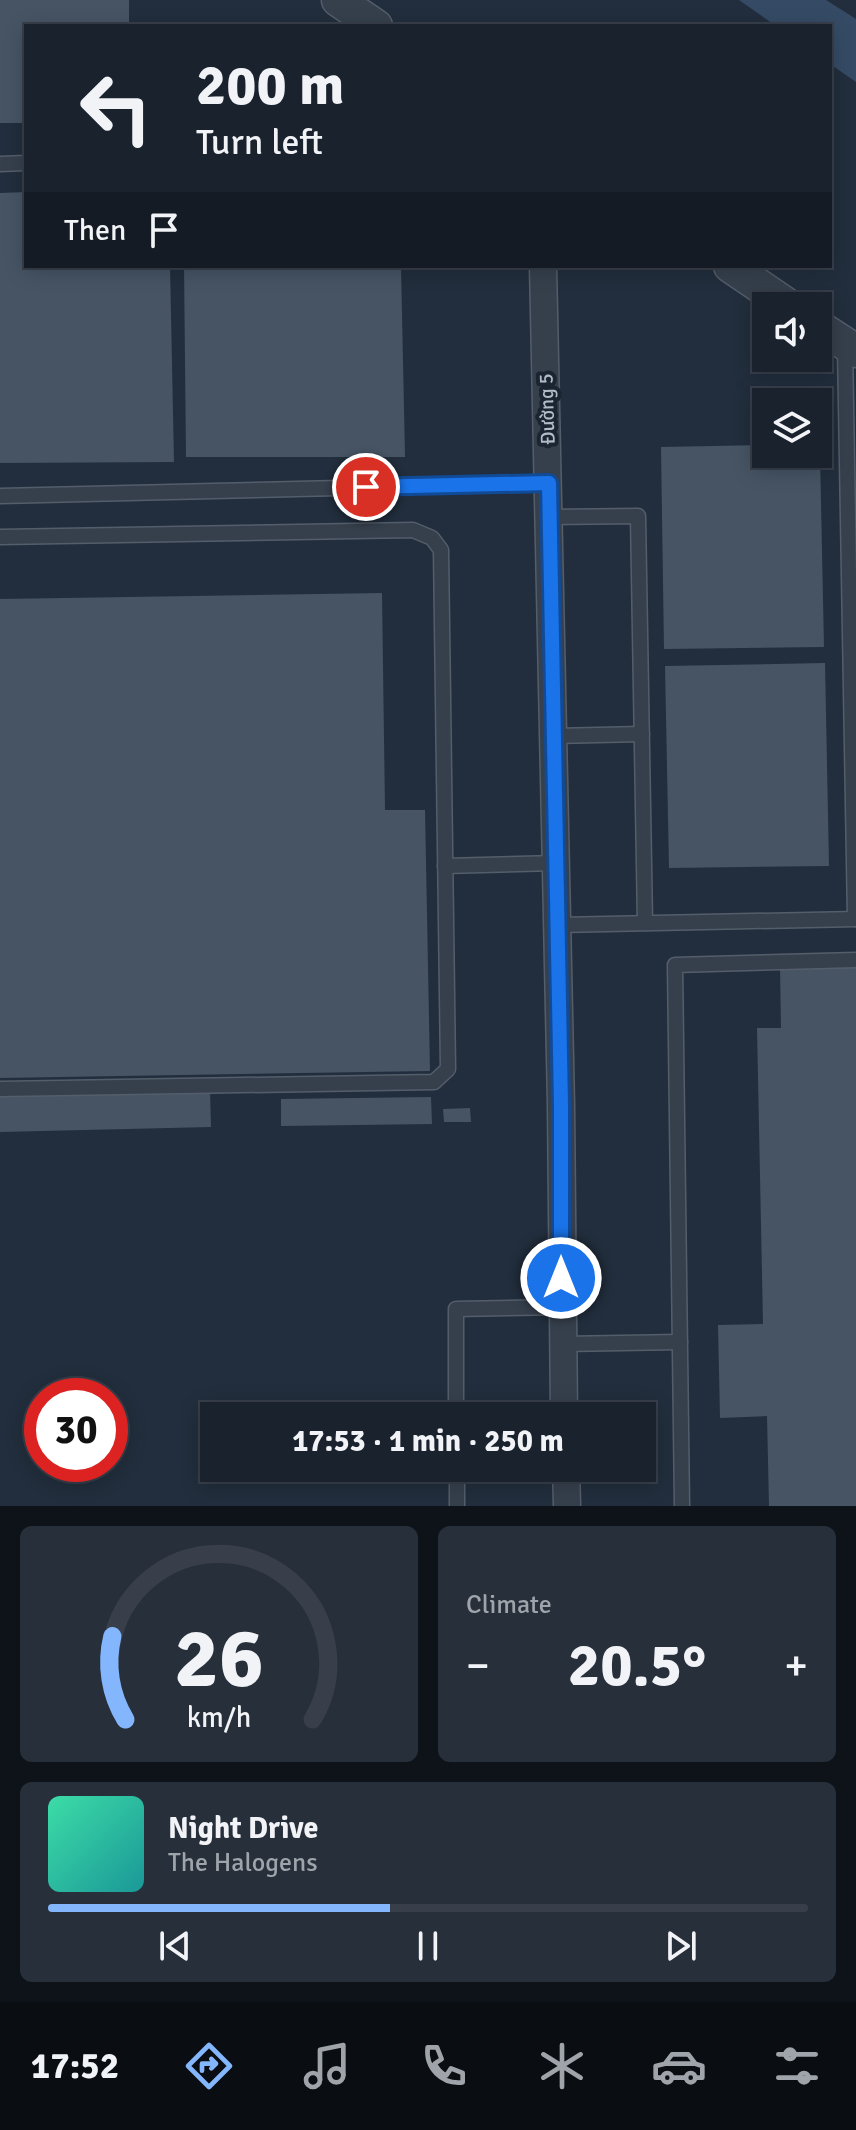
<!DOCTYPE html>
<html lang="en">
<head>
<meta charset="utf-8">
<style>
  body { margin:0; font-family:Signika,sans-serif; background:#272f3a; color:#f1f3f6; height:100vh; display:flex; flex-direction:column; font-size:30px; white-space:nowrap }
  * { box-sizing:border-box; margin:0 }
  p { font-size:26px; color:#9fa4aa }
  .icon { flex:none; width:44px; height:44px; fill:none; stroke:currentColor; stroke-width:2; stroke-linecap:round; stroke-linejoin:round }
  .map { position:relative; height:1506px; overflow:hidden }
  .panel { display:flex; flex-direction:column; gap:20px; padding:20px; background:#0e1319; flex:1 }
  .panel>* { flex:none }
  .hud { position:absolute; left:24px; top:24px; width:808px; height:244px; border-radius:0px; box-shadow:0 4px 20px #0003,0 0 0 2px #383f4a; background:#1a222e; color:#f1f3f6; overflow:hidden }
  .fabs { position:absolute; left:752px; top:292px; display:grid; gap:16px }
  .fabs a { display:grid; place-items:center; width:80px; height:80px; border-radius:0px; background:#1a222e; box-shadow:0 4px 20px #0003,0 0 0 2px #383f4a; font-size:40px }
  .speed { position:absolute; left:24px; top:1378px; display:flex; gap:16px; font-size:40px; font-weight:700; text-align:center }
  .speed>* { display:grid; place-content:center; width:104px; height:104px; border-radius:50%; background:#1a222e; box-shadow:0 4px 20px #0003,0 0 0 2px #383f4a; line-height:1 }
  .speed .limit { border:12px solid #d22; background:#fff; color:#111 }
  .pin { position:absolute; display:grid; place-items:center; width:68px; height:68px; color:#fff; margin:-34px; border:4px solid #fff; border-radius:50%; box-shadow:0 2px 8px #0007 }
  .me { position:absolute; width:88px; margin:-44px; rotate:0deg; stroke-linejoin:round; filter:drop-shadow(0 0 6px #0008) }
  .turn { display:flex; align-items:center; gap:28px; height:168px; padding:0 40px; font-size:36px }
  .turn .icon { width:104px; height:104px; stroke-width:2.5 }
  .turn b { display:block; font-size:56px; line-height:68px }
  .then { display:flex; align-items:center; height:76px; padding:0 40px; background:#0003; gap:16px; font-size:30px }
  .big { font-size:60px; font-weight:800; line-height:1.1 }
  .panel .widget { flex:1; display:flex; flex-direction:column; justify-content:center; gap:12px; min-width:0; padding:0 28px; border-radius:12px; background:#272f3a }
  .panel .dial { align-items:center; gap:0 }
  .dial svg { height:208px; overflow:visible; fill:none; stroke:#383f4a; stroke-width:7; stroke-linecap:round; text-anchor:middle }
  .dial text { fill:#f1f3f6; stroke:none }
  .song { display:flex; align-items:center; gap:24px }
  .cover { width:96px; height:96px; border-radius:12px; background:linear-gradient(135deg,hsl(160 70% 55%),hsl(180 70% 35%)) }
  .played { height:8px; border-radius:4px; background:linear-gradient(90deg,#83b6fc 45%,#383f4a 45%) }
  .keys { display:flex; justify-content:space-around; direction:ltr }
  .heat { display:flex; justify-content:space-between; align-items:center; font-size:44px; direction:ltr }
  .panel .tiles { flex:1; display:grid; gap:20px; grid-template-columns:1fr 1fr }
  .widget:last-child { grid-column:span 2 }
  .trip { position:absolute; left:200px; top:1402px; width:456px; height:80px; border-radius:0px; background:#1a222e; box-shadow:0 4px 20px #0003,0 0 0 2px #383f4a; font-weight:800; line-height:80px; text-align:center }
  .tab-bar { display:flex; height:128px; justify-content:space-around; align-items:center; background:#0a0e12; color:#9fa4aa }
  .tab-bar .icon { width:56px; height:56px }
  .tab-bar .on { color:#83b6fc }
  .tab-bar b { font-size:36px; color:#f1f3f6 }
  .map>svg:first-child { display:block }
  .water { fill:#354b65 }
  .building { fill:#465464 }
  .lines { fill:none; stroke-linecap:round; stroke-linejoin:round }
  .service-casing { stroke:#545e6b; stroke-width:17 }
  .minor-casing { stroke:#545e6b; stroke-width:29 }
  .tertiary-casing { stroke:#545e6b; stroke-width:35 }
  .service { stroke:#36404d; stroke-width:14 }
  .minor { stroke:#36404d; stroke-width:26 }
  .tertiary { stroke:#36404d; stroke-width:32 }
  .route-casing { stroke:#114b97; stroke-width:20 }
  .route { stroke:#1a73e8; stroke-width:14 }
  .labels { text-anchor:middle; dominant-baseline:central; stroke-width:8; stroke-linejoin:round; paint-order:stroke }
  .street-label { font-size:20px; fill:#b1bbc9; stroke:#1b2532 }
</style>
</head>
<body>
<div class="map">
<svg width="856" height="1506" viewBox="0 0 856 1506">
  <rect width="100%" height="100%" fill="#222e3d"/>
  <polygon class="water" points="739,0 826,0 856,19 856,82 830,64 830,26 776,26"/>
  <g class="building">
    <polygon points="0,0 129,0 129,26 26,26 26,123 0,123"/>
    <polygon points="26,192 26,266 170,266 174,462 0,463 0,193"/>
    <polygon points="184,266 401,266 405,457 186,457"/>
    <polygon points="766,445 766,454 820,454 824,647 664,649 661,447"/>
    <polygon points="382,593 385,810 425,810 430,1071 0,1078 0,599"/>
    <polygon points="825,663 829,866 669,868 665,666"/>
    <polygon points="856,966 856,1506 769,1506 767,1416 720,1418 718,1325 763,1324 757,1028 781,1028 780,967"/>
    <polygon points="210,1090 211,1127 0,1132 0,1095"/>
    <polygon points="431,1097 432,1124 281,1126 281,1099"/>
    <polygon points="470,1108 471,1122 444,1122 443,1109"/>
  </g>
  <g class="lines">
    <defs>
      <g id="service">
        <polyline points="0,164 26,163"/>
        <polyline points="845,347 855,919"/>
        <polyline points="0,496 549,483"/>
        <polyline points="550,517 638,516 645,923"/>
        <polyline points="0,537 413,530 432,538 441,550 448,1069 434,1082 0,1089"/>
        <polyline points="554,736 642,734"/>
        <polyline points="445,866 557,863"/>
        <polyline points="558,925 856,919"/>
        <polyline points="562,1344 680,1342"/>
        <polyline points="456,1416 456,1309 561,1307"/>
        <polyline points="457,1468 457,1506"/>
        <polyline points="682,1506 675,965 856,960"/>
      </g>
      <g id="minor">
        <polyline points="543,266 561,1105 564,1416"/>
        <polyline points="566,1468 567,1506"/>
      </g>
      <g id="tertiary">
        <polyline points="338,0 376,26"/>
        <polyline points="730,266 789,306"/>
        <polyline points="818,326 856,351"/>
      </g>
    </defs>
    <use href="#service" class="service-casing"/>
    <use href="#minor" class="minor-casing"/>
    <use href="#tertiary" class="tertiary-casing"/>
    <use href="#service" class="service"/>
    <use href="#minor" class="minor"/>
    <use href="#tertiary" class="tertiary"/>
  </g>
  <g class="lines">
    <defs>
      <polyline id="route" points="366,487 549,483 561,1105 561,1278"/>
    </defs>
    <use href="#route" class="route-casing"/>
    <use href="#route" class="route"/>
  </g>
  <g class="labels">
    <g class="street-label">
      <text transform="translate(547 409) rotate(-92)">Đường 5</text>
    </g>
  </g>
</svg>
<div class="fabs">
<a><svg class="icon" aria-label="sound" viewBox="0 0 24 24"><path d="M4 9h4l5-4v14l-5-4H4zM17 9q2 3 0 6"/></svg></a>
<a><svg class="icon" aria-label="layers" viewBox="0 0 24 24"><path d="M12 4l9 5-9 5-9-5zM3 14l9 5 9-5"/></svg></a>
</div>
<div class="speed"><div class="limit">30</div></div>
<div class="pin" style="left:366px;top:487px;background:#d93025"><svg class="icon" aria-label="arrive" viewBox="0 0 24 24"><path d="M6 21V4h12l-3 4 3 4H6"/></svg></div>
<svg class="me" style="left:561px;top:1278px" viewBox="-20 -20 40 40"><circle r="17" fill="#1a73e8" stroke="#fff" stroke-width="3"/><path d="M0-11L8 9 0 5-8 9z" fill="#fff"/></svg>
<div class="trip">17:53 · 1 min · 250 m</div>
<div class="hud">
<div class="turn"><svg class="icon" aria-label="left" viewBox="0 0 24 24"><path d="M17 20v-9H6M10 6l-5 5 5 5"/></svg><div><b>200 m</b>Turn left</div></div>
<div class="then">Then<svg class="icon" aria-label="arrive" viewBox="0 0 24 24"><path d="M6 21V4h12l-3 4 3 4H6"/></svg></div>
</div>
</div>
<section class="panel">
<div class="tiles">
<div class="widget dial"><svg viewBox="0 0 100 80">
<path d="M14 69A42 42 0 1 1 86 69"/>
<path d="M14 69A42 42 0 0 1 9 37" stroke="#83b6fc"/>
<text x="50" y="56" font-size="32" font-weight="700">26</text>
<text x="50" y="72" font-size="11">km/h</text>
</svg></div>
<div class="widget"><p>Climate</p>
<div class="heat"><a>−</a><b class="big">20.5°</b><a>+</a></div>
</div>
<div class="widget">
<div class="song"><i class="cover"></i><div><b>Night Drive</b><p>The Halogens</p></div></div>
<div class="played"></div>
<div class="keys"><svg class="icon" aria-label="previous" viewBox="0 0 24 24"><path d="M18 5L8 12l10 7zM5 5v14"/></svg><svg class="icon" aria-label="pause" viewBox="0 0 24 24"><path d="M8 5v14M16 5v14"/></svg><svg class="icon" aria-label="next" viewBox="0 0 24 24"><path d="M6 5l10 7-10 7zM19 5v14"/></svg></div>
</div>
</div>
</section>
<nav class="tab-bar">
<b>17:52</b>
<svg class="icon on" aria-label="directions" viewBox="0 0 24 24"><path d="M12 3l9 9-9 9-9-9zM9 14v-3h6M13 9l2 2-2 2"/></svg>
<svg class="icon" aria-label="music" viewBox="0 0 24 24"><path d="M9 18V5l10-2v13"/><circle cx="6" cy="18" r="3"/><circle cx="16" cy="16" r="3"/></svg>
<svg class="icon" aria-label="phone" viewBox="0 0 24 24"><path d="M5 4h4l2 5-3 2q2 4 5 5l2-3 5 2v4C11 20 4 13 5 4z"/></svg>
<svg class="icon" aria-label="climate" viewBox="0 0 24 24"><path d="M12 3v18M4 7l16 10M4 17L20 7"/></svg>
<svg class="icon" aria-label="car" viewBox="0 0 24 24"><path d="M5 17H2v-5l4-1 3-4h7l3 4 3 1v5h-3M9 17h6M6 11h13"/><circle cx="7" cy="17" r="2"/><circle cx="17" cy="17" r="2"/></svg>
<svg class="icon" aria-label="filters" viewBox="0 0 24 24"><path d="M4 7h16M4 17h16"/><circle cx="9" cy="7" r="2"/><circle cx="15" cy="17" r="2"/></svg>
</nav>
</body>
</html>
